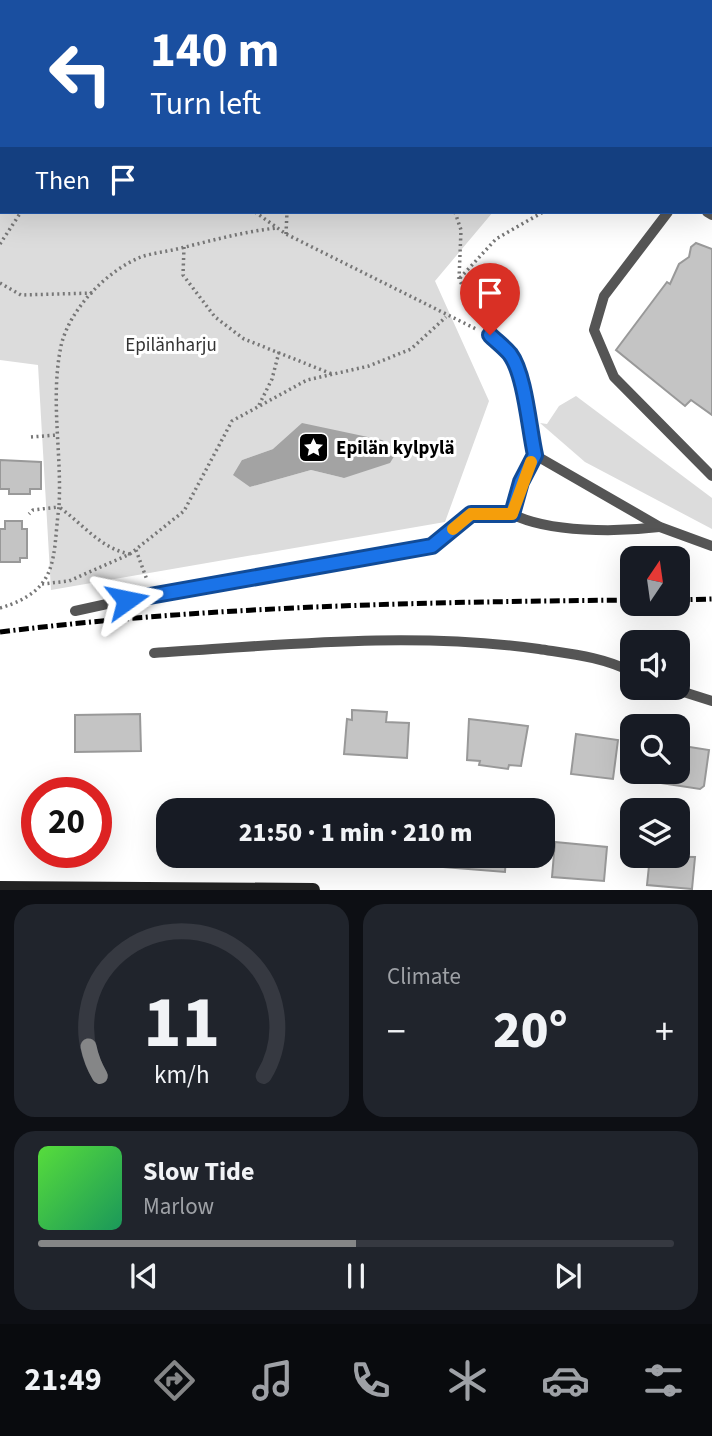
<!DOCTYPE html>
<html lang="en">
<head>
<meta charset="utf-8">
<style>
  body { margin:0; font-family:"Source Sans 3",sans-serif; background:#20242c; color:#f1f3f6; height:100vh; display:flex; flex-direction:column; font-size:26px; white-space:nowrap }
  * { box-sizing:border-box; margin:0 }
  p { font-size:23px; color:#9ea1a6 }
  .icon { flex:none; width:38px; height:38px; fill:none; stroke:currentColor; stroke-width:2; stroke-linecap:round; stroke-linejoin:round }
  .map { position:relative; height:890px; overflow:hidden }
  .side { display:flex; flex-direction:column; gap:14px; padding:14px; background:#0d0f14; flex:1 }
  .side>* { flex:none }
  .top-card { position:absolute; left:0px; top:0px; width:712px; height:214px; box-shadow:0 7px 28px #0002; background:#1a4fa0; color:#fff; overflow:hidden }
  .needle { width:46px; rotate:13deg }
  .controls { position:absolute; left:620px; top:546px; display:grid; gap:14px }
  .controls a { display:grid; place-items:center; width:70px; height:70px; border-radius:14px; background:#171b24; box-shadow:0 7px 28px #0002; font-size:35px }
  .speed { position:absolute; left:21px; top:777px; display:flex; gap:14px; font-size:35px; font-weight:700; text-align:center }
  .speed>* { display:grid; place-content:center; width:91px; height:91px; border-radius:50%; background:#171b24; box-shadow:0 7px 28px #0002; line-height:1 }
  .speed .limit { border:10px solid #d22; background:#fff; color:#111 }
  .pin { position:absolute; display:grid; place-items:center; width:60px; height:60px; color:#fff; margin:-72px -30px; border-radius:50% 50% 50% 0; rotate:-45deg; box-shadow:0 0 7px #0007 }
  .pin .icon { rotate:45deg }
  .me { position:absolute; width:77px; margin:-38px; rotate:78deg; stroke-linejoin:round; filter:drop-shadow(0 0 5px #0008) }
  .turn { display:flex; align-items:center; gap:24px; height:147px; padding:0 35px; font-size:32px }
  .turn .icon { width:91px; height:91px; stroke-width:2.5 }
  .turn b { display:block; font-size:49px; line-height:60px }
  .then { display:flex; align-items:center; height:66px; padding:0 35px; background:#0003; gap:14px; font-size:26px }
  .big { font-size:52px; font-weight:800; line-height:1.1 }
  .side .card { flex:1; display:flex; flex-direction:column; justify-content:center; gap:10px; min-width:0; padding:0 24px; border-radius:21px; background:#20242c }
  .side .dial { align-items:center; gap:0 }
  .dial svg { height:182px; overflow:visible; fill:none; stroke:#363941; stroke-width:7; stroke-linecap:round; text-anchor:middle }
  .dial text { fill:#f1f3f6; stroke:none }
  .song { display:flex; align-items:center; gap:21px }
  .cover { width:84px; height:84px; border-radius:10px; background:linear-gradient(135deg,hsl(110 70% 55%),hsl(150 70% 35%)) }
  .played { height:7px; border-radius:4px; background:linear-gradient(90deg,#858687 50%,#363941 50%) }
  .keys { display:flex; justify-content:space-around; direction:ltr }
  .heat { display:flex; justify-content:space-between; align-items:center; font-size:38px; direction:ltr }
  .side .tiles { flex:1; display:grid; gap:14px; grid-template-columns:1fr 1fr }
  .card:last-child { grid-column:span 2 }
  .trip { position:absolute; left:156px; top:798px; width:399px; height:70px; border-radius:21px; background:#171b24; box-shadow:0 7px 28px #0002; font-weight:800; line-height:70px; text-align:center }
  .tab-bar { display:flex; height:112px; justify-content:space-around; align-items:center; background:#090b0e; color:#9ea1a6 }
  .tab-bar .icon { width:49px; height:49px }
  .tab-bar .on { color:#858687 }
  .tab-bar b { font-size:32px; color:#f1f3f6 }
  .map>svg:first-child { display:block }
  .green { fill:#dcdcdc; fill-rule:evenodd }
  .water { fill:#a3a3a3 }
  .building { fill:#c4c4c4; stroke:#999; stroke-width:2 }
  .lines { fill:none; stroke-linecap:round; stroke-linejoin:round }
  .path { stroke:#777; stroke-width:3.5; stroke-dasharray:2 3.5; stroke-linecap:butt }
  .service { stroke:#555; stroke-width:10 }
  .secondary { stroke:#222; stroke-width:14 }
  .rail { stroke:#000; stroke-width:5; stroke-dasharray:10 3.5 2 3.5; stroke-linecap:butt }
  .route-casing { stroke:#114b97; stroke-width:18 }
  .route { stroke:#1a73e8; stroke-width:12 }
  .slow { stroke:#f59e0b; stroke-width:12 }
  .labels { text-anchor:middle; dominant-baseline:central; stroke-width:6; stroke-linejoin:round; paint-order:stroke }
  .park-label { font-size:19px; fill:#333; stroke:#fff }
  .poi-label { font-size:19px; font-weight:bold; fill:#000; stroke:#fff; text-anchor:start }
</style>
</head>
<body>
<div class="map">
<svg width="712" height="890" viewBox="0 0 712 890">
  <rect width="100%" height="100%" fill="#fff"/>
  <g class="green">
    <path d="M0,0H671L2,2V212H493L435,281L489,401L445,522L51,590L38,365L0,360ZM273,449L344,478L311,470L250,487L242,460Z"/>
    <polygon points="576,396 712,498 712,529 585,462 540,423 547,424 559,406"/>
  </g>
  <polygon class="water" points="302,423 382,440 398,450 390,463 344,478 311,470 250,487 233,475 242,460 273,449"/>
  <g class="building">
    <polygon points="696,243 712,249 712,415 691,400 685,406 616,350 667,282 670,284 679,264 689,257 691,247"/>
    <polygon points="0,460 41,462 41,489 30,489 30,494 9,494 9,489 0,489"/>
    <polygon points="5,521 22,521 22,529 27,529 27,558 20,558 20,562 0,562 0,529 5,529"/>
    <polygon points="352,710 387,712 386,722 409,723 407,758 344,754 347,719 352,720"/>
    <polygon points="140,714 141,751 75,752 75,715"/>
    <polygon points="469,719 528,726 521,766 509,765 508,769 479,765 480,761 467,760"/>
    <polygon points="576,734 618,740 613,779 571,774"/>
    <polygon points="677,745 709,750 704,786 700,789 647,781 648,772 677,772"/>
    <polygon points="555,842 607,847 604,881 552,877"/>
    <polygon points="444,856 506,856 505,872 444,867"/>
    <polygon points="650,856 695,857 692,889 647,885"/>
  </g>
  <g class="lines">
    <g class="path">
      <polyline points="128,0 128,2"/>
      <polyline points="402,0 404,2"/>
      <polyline points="554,2 555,0"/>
      <polyline points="638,2 638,0"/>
      <polyline points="710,4 712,3"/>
      <polyline points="0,131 2,130"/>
      <polyline points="255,212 286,234 478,330"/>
      <polyline points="455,212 461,230 459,279 483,325"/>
      <polyline points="286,234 287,212"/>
      <polyline points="0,244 21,212"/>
      <polyline points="184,247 183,275 215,317 244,339 332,374"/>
      <polyline points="460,278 496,239 543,212"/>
      <polyline points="0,283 21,295 94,293"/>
      <polyline points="259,405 272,379 279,352"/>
      <polyline points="31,437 57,435"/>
      <polyline points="136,550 147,580"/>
      <path d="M130,554C101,549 83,524 59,507C62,453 50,399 61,346C69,310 106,271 141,257C152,253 165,252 177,249C210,241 242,232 276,228"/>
      <polyline points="42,584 69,581 130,554 184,511 232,421 307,380 369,366 411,349 446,317"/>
      <path d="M0,608C61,590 52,557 59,507L33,510L29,514"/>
    </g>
    <g class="service">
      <polyline points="668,212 604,296 594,330 614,377 712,476"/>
      <polyline points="707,212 712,215"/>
      <path d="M490,335C496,341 504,347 510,354C525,374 528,428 535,455L660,527L712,546"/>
      <path d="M535,455L521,482L512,514C549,533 619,532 659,527"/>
      <polyline points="75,611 180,588 431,546 471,514 512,514"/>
      <path d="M154,653C281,645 412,631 539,649C571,654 603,657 632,672"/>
      <polyline points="671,688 712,701"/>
    </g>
    <polyline class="secondary" points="0,888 313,890"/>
    <g class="rail">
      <polyline points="677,600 712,599"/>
      <path d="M0,632C210,606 420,602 632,600"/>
    </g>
  </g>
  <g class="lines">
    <defs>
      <path id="route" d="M127,600L432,546L471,514H512L521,482L535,455C529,428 525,374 510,354C504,347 496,341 490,335"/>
    </defs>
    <use href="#route" class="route-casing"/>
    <use href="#route" class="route"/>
    <polyline class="slow" points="453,529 471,514 512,514 531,462"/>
  </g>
  <defs>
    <symbol id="sight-square" viewBox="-11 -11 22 22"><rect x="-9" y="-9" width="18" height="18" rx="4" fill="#000" stroke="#fff"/><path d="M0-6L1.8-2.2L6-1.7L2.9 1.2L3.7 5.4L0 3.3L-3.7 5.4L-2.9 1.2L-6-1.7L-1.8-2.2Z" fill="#fff"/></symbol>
  </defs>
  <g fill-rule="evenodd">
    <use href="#sight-square" x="296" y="430" width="35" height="35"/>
  </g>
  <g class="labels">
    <g class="park-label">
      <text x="171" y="345">Epilänharju</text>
    </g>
    <g class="poi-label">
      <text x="336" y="448">Epilän kylpylä</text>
    </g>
  </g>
</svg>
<div class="controls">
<a><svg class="needle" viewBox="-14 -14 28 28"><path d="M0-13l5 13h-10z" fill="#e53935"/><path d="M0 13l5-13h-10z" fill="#9ea1a6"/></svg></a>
<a><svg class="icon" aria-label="sound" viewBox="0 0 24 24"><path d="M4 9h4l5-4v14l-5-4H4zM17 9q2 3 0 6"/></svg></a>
<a><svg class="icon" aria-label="search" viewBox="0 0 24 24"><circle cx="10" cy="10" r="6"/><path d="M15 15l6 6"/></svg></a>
<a><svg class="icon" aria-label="layers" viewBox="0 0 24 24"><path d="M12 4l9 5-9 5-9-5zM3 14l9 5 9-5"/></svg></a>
</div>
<div class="speed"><div class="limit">20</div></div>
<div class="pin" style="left:490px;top:335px;background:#d93025"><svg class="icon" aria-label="arrive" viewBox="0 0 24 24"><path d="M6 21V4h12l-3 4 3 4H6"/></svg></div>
<svg class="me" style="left:127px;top:600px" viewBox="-20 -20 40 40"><path d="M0-17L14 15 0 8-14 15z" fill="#1a73e8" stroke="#fff" stroke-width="4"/></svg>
<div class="trip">21:50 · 1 min · 210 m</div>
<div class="top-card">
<div class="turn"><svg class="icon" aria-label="left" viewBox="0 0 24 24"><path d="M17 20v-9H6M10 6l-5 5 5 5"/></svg><div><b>140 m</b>Turn left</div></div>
<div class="then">Then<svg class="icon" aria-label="arrive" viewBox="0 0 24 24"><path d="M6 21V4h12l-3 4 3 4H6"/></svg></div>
</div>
</div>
<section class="side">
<div class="tiles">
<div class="card dial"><svg viewBox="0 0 100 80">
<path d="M14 69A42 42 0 1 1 86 69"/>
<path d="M14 69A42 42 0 0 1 9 56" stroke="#858687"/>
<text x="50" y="56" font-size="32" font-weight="700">11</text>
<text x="50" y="72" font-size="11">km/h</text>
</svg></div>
<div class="card"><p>Climate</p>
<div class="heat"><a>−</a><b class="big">20°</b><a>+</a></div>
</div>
<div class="card">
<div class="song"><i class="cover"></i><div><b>Slow Tide</b><p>Marlow</p></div></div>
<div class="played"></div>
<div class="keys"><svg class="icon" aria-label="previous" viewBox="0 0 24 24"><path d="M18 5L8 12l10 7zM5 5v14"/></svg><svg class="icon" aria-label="pause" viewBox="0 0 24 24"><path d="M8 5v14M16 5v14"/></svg><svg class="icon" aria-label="next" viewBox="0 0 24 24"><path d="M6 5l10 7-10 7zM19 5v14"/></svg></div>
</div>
</div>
</section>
<nav class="tab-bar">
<b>21:49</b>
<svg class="icon on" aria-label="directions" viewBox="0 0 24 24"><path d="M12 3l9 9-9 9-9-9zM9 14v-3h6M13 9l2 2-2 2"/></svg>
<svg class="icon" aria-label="music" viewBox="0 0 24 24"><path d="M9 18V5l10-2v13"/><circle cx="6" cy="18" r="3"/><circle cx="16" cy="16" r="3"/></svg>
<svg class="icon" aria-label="phone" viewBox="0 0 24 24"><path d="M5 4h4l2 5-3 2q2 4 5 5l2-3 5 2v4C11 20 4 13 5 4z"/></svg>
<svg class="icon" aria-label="climate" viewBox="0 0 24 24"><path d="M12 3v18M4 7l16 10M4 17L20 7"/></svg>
<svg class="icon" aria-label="car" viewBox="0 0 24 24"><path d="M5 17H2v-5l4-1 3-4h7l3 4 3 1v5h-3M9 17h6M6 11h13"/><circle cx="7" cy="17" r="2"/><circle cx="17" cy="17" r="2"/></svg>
<svg class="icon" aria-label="filters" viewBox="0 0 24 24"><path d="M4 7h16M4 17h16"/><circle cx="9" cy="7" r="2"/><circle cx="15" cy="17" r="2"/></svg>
</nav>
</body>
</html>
